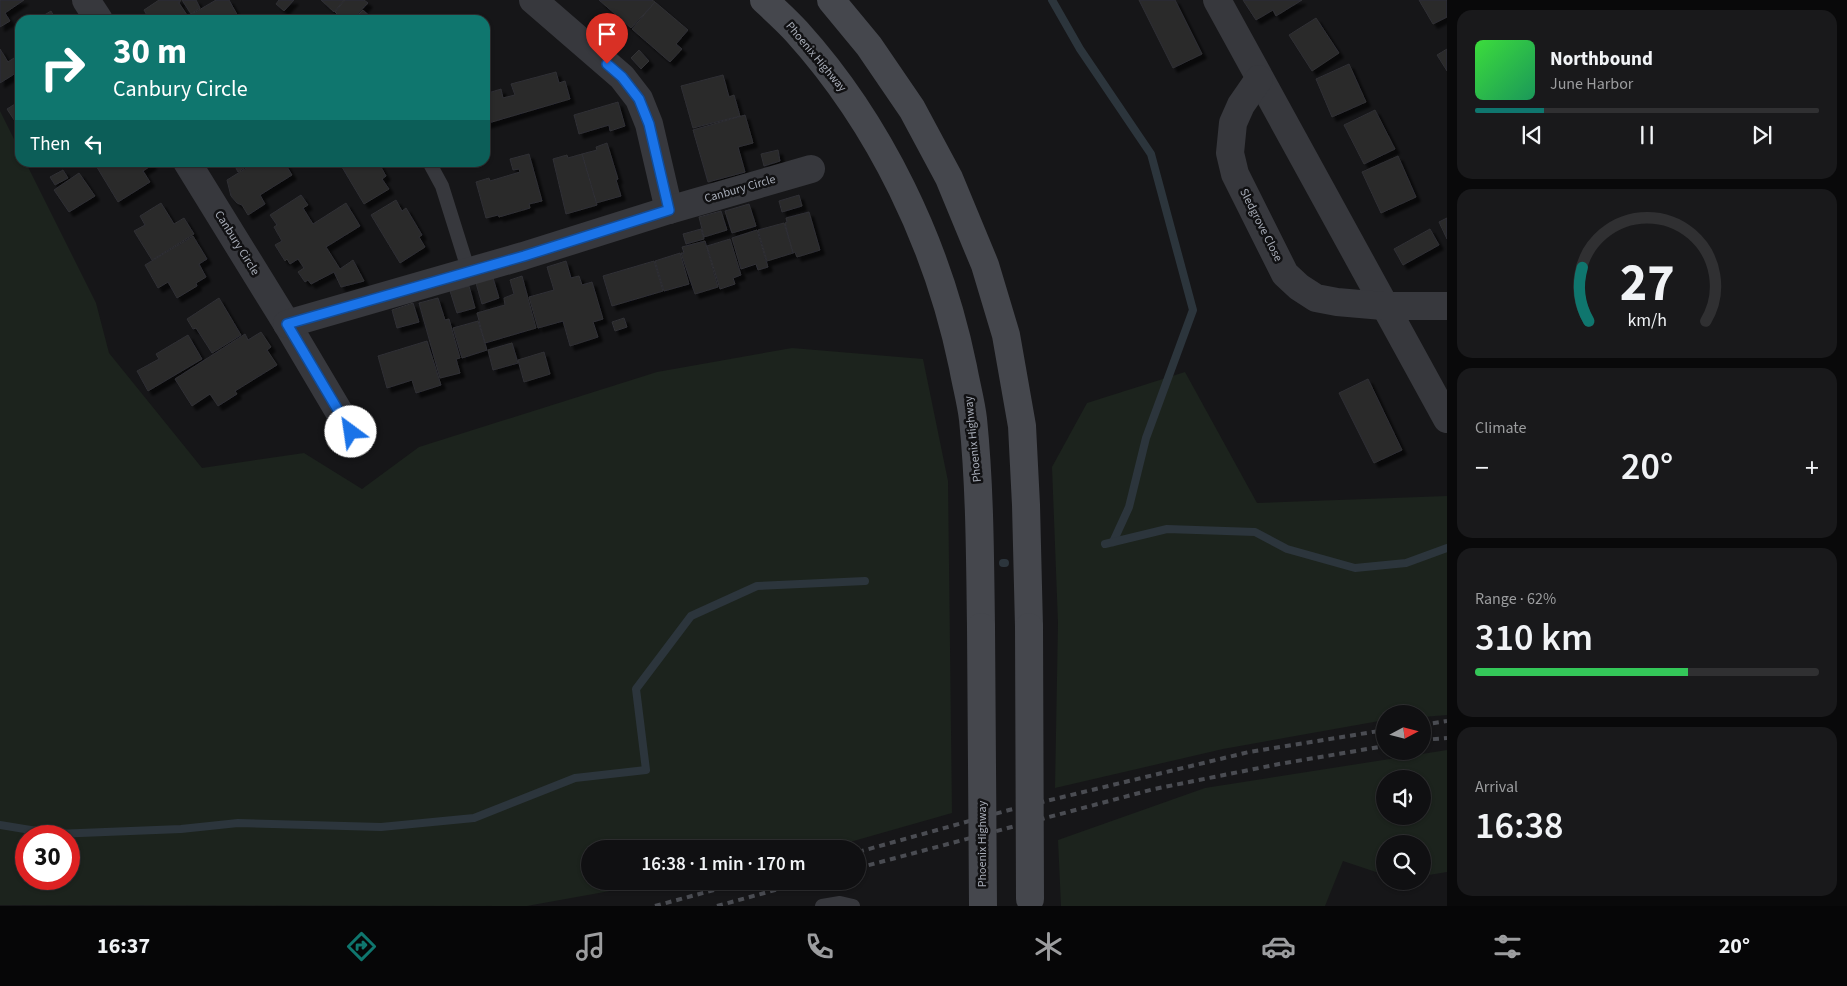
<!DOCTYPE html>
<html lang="en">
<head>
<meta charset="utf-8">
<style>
  body { margin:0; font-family:"Source Sans 3",sans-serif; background:#19191b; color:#f1f3f6; height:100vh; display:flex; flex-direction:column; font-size:19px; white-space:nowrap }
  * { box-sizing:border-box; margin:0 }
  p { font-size:16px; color:#9c9d9f }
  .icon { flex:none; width:28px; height:28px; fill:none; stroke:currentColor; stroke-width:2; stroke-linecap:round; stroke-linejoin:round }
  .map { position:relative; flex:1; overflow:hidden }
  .details { display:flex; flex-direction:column; gap:10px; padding:10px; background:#09090a; width:400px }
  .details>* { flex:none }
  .top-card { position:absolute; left:15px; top:15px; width:475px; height:152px; border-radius:15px; box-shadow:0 1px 4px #0004,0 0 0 1px #303032; background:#0f766e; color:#fff; overflow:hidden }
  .needle { width:32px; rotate:83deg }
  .fabs { position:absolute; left:1376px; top:705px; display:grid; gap:10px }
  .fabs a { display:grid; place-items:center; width:55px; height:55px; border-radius:50%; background:#101012; box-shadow:0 1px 4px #0004,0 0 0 1px #303032; font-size:25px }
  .speed { position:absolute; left:15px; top:825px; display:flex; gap:10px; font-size:25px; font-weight:700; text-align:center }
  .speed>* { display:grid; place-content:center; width:65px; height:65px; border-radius:50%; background:#101012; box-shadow:0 1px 4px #0004,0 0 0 1px #303032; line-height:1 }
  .speed .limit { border:8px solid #d22; background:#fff; color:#111 }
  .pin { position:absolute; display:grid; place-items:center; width:42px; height:42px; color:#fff; margin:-51px -21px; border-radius:50% 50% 50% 0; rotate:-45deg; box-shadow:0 0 5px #0007 }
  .pin .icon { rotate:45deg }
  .me { position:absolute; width:55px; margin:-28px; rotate:329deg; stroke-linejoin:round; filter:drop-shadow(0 0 4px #0008) }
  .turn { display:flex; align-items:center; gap:18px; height:105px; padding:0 15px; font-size:22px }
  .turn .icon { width:65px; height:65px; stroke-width:2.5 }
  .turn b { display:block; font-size:35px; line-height:42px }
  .then { display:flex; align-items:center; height:48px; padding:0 15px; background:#0003; gap:10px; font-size:19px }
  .big { font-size:38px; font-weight:600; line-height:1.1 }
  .details .card { flex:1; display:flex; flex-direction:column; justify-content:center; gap:8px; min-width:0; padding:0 18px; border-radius:15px; background:#19191b }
  .details .dial { align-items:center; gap:0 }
  .dial svg { height:130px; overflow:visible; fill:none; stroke:#303032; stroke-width:7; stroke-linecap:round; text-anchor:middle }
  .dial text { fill:#f1f3f6; stroke:none }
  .song { display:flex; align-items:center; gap:15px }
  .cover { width:60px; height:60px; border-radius:8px; background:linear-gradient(135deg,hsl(120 70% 55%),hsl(150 70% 35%)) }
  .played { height:5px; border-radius:2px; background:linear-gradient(90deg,#0f766e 20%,#303032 20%) }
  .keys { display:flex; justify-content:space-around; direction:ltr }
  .heat { display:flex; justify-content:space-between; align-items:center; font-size:28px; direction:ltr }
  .charge { height:8px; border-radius:4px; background:linear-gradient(90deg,#34c759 62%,#303032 0) }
  .trip { position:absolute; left:581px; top:840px; width:285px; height:50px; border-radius:25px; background:#101012; box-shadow:0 1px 4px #0004,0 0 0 1px #303032; font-weight:600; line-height:50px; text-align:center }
  .menu { display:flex; height:80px; justify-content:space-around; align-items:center; background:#060607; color:#9c9d9f }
  .menu .icon { width:35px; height:35px }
  .menu .current { color:#0f766e }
  .menu b { font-size:22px; color:#f1f3f6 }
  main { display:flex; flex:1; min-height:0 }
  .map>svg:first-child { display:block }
  .green { fill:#1c231d; fill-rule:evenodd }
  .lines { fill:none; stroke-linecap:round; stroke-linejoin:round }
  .stream { stroke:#2c353c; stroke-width:8 }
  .building { fill:#29292c; stroke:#303034; filter:url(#shadow) }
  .lane { stroke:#37383d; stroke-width:14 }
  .street { stroke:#37383d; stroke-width:28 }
  .secondary { stroke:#45474d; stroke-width:28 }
  .rail { stroke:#4a4c52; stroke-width:4; stroke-dasharray:6 5; stroke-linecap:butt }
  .secondary-bridge { stroke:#45474d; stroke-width:28 }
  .route-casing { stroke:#114b97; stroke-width:12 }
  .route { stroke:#1a73e8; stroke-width:9 }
  .labels { text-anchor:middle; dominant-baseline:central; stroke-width:5; stroke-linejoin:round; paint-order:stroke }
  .street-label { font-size:12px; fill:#a8adb8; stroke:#111113 }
</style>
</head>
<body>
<main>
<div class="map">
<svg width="1447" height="906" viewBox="0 0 1447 906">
  <defs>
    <filter id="shadow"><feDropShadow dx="4.5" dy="4.5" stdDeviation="1" flood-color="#0009"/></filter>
  </defs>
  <rect width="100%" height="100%" fill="#161618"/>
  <g class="green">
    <path d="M0,111L20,151V162L26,163L96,303L109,353L202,468L304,453L362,489L419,447L657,372L792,348L923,359L948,481L952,813L843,844L821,849H590V881H665L527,906L0,905ZM26,836H69V879H26Z"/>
    <polygon points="1185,372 1257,503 1447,496 1447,715 1423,717 1422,714 1385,714 1385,720 1223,749 1055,788 1058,623 1052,467 1087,403"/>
    <path d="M1447,750V872L1423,876L1422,844H1385V875L1343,861L1325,906H1061L1058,840L1205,788ZM1385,779H1422V816H1385Z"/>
  </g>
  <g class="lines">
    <g class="stream">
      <polyline points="1052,0 1080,49 1151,154 1193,310 1146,438 1129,507 1113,542"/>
      <polyline points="1105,544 1167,529 1255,532 1287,549 1355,568 1406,563 1447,548"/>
      <polyline points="1003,563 1005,563"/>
      <polyline points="0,825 55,834 181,829 238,823 381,827 474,818 575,778 646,770 636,689 691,616 757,586 865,581"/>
    </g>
  </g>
  <g class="building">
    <polygon points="0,0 24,0 5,13 10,21 0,27"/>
    <polygon points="159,0 181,0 179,3 187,15 180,20 148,20 149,19 144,10"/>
    <polygon points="182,0 196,0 200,8 191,14"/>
    <polygon points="216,0 229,0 240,20 189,20 187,17"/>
    <polygon points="279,0 294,0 284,11 276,4"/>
    <polygon points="321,0 344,0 334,12"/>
    <polygon points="345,0 364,0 368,3 352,20 343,20 335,12"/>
    <polygon points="599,0 652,0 655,2 631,28"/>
    <polygon points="1139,0 1175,0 1202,54 1173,68"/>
    <polygon points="1243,0 1302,0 1276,16 1273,10 1256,20"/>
    <polygon points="1419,0 1447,0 1447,17 1433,24"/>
    <polygon points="655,2 688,30 676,44 682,49 670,62 632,29"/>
    <polygon points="363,10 374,20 353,20"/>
    <polygon points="51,11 56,20 36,20"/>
    <polygon points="412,15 418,20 407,20"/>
    <polygon points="1316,18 1339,53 1312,71 1289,35"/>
    <polygon points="20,30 20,41 15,33"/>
    <polygon points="0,49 8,62 20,54 20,80 16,73 0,83"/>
    <polygon points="1447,49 1447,71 1437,55"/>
    <polygon points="639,50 649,61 641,69 631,58"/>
    <polygon points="1349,64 1366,102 1332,117 1316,79"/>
    <polygon points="556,72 559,83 565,81 570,99 485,124 485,94 501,89 503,98 515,95 511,84"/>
    <polygon points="723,75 729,97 734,95 740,116 693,128 681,86"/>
    <polygon points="20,101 20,129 7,109"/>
    <polygon points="618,102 625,126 610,131 609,125 579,134 574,115"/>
    <polygon points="1375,110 1395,149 1364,164 1344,125"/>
    <polygon points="745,115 753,143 738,147 745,172 708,182 693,130"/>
    <polygon points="607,143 618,179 616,180 621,196 596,203 582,154 597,150 596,147"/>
    <polygon points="778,150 780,161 764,166 761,154"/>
    <polygon points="529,154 542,201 529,204 530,208 499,217 498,215 486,218 476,182 489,178 490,181 520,172 519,169 513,170 510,159"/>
    <polygon points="582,154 597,205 566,214 553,159 567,155 568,158"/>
    <polygon points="1398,156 1416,197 1381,213 1362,172"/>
    <polygon points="98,162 151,162 152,165 143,171 150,182 118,202 95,164"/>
    <polygon points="233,162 253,162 238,172"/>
    <polygon points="256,162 284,162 292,175 260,195 265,204 248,215 242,205 237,203 231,196 227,180"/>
    <polygon points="339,162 378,162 386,176 382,179 389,189 364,204"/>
    <polygon points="63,170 68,178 55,185 50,177"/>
    <polygon points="79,173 95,196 69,212 54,190"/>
    <polygon points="301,195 308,205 303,208 313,224 346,203 360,226 326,247 340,269 353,260 364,281 341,287 334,272 311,284 308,280 305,282 298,272 304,268 298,259 290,264 287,259 285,261 275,245 282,241 274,227 277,225 270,215"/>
    <polygon points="799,195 802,206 782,212 779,201"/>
    <polygon points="396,200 402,211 406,208 422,235 419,237 425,247 400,263 371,215"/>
    <polygon points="161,203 174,224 184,218 194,234 152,260 134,231 145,225 140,216"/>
    <polygon points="749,204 756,226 732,233 725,211"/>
    <polygon points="721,211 727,230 704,237 699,217"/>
    <polygon points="809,212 820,250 797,257 795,252 793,253 785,223 787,222 786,218"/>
    <polygon points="1447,218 1447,239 1439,222"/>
    <polygon points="784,223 793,253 767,261 758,230"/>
    <polygon points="701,229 704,239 686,244 683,234"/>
    <polygon points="1430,229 1439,245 1403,265 1394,249"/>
    <polygon points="757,230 768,267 758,270 756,264 741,269 732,238"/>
    <polygon points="193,236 207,259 199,264 206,277 196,283 197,286 177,298 168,282 158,288 145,265"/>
    <polygon points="730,239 741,275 733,278 735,284 720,289 707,246"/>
    <polygon points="705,241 718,287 695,294 681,253 684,253 682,247"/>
    <polygon points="680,253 689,284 664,291 655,261"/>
    <polygon points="566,261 571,278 579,276 582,285 592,282 603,319 593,322 598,337 570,346 563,321 538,328 529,297 554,290 547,267"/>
    <polygon points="654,261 663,291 612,306 603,276"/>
    <polygon points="522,276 536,328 485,343 477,313 505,305 504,298 514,294 510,280"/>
    <polygon points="493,278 499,298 482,304 476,283"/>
    <polygon points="469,286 475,308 457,313 450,291"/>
    <polygon points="219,298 241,335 212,353 196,328 193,329 187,319"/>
    <polygon points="438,298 445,320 449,319 460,358 456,359 460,373 440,378 419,303"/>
    <polygon points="413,303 419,322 397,328 392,310"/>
    <polygon points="624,318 627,327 615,331 612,322"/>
    <polygon points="478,321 487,350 462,358 453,328"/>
    <polygon points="261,332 271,347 267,350 277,365 235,391 237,394 218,406 210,394 192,406 175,379 245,334 248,340"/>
    <polygon points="188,335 202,359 148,391 137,371 159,359 156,354"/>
    <polygon points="427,341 441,385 416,393 412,380 387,388 378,356"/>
    <polygon points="512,343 518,363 493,370 488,350"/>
    <polygon points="544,352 550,374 524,382 518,360"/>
    <polygon points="1368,379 1402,450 1374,463 1339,393"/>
  </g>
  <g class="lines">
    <g class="lane">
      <polyline points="429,162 442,186 469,272"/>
      <polyline points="822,906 840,903 853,906"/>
    </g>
    <g class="street">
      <polyline points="86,0 99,20"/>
      <polyline points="533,0 622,77 639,99 649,124 669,210"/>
      <polyline points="1217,0 1447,419"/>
      <polyline points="1259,79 1241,105 1233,123 1230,153 1235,174 1285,274 1299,287 1316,298 1337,302 1383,306 1447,306"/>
      <polyline points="187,162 287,324 351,432"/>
      <polyline points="287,324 523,256 669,210 811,169"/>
    </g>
    <g class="secondary">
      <path d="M764,0C775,10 787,21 797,32C880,124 938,245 963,367C966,384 971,402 973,419C980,488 980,558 981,627"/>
      <polyline points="831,0 869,46 912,109 949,178 985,265 1006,335 1022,426 1026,505 1029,627"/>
    </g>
    <g class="rail">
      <polyline points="1422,725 1447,721"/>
      <polyline points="1422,740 1447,738"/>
      <polyline points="858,852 1009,810 1249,752 1385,730"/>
      <polyline points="858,868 1154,789 1279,764 1385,746"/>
      <polyline points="655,906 747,881"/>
      <polyline points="717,906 808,881"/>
    </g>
    <g class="secondary-bridge">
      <polyline points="981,627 983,905"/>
      <polyline points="1029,627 1030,899"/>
    </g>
  </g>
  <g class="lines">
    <defs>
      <polyline id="route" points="351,432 287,324 524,256 669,210 649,124 639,99 622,77 607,64"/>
    </defs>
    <use href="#route" class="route-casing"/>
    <use href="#route" class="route"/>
  </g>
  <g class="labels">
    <g class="street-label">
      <text transform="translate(816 57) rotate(50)">Phoenix Highway</text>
      <text transform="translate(740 189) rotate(-16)">Canbury Circle</text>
      <text transform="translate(1261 225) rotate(63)">Sledgrove Close</text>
      <text transform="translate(237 243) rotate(58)">Canbury Circle</text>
      <text transform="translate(973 439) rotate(-96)">Phoenix Highway</text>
      <text transform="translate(982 844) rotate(-90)">Phoenix Highway</text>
    </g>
  </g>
</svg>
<div class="fabs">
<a><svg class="needle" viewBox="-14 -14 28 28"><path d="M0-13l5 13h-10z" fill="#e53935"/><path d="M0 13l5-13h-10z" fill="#9c9d9f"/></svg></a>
<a><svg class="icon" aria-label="sound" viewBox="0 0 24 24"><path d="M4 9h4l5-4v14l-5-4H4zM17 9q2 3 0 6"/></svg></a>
<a><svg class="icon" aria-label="search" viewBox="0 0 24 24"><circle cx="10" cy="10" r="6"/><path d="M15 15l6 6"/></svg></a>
</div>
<div class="speed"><div class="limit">30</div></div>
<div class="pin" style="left:607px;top:64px;background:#d93025"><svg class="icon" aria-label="arrive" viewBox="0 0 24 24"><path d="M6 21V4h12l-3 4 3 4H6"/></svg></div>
<svg class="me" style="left:351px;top:432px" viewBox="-20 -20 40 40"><circle r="19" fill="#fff"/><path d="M0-13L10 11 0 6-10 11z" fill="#1a73e8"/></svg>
<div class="trip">16:38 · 1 min · 170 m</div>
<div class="top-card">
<div class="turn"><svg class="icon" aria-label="right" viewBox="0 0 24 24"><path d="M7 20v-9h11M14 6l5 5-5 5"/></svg><div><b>30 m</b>Canbury Circle</div></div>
<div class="then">Then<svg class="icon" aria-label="left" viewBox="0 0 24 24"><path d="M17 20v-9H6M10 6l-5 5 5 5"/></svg></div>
</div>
</div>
<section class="details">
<div class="card">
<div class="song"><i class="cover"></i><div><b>Northbound</b><p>June Harbor</p></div></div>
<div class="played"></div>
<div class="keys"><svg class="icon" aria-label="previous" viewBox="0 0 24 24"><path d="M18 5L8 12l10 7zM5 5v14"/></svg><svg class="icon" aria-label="pause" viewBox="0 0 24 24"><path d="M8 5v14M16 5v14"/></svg><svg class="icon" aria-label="next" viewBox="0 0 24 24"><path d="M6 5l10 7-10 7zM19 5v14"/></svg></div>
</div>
<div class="card dial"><svg viewBox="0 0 100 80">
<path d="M14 69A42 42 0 1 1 86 69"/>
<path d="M14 69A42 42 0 0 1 10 36" stroke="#0f766e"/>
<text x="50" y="56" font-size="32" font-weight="700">27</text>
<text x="50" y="72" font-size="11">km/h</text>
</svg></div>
<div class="card"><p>Climate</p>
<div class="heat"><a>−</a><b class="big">20°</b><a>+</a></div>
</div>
<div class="card"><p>Range · 62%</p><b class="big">310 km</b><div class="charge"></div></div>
<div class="card"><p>Arrival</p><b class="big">16:38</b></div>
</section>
</main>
<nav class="menu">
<b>16:37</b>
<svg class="icon current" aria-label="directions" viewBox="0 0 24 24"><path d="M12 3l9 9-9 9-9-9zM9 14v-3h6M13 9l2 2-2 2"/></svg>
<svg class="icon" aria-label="music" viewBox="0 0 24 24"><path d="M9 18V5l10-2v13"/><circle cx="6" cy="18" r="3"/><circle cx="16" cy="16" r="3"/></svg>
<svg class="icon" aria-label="phone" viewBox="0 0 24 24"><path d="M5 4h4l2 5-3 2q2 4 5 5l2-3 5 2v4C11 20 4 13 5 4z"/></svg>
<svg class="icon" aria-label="climate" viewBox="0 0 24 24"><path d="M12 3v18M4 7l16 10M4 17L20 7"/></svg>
<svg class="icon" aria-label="car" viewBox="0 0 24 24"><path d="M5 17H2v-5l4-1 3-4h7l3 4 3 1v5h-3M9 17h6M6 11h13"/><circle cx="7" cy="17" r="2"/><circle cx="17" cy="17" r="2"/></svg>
<svg class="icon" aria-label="filters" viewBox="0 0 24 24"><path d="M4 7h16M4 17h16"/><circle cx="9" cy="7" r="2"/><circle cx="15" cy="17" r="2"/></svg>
<b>20°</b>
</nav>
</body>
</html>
